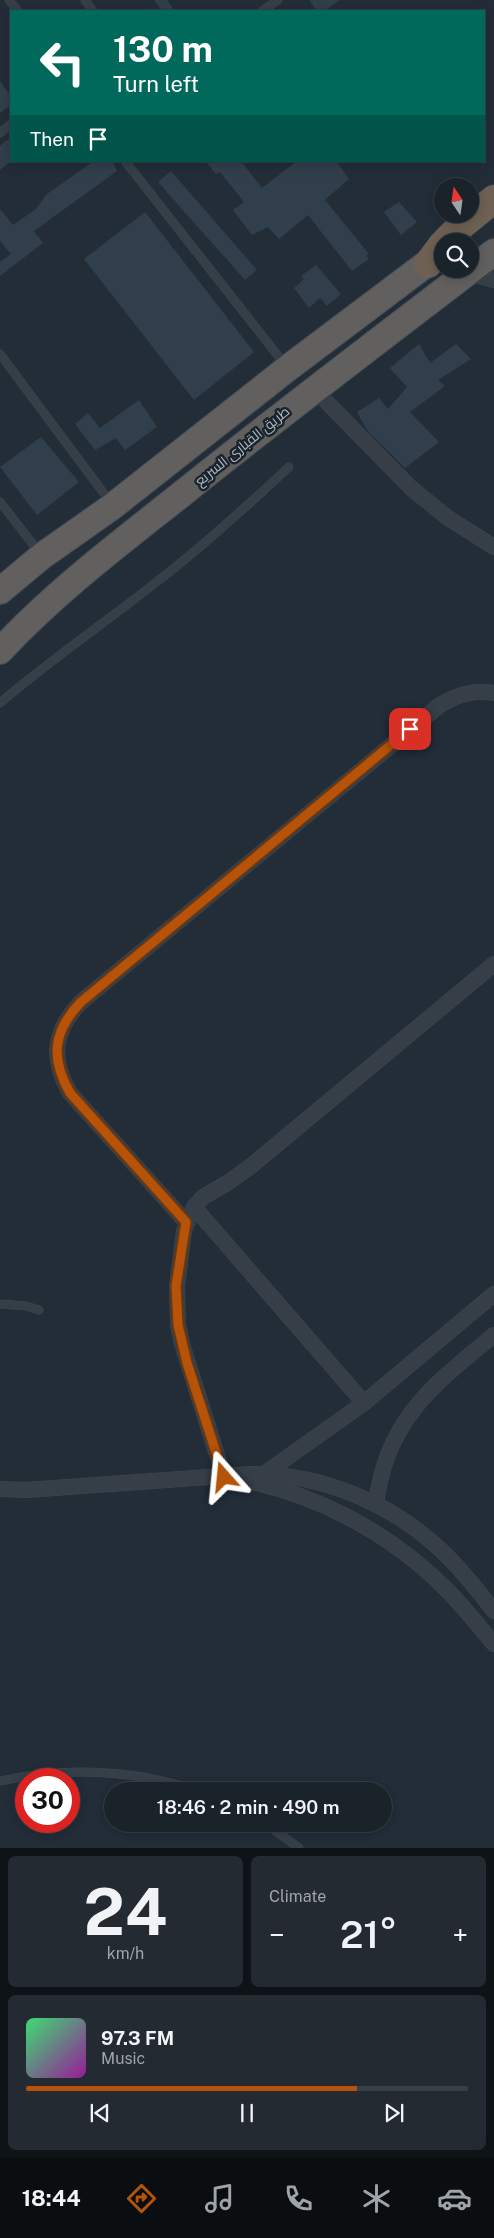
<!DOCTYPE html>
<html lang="en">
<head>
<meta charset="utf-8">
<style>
  body { margin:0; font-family:"Public Sans",Cairo,sans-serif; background:#232a32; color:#f1f3f6; height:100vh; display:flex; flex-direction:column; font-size:19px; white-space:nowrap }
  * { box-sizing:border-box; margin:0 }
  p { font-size:16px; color:#9fa4a8 }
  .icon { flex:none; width:28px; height:28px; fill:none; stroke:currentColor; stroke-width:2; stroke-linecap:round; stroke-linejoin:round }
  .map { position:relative; height:1848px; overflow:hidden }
  .drawer { display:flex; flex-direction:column; gap:8px; padding:8px; background:#0e1317; flex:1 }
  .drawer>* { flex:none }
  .guide { position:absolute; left:10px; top:10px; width:475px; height:152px; border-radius:0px; box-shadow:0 2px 12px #0003,0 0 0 1px #383f47; background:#00695c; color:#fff; overflow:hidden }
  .needle { width:32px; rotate:347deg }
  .fabs { position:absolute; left:434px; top:178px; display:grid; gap:10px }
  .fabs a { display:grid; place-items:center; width:45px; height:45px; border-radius:50%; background:#1a222a; box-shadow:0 2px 12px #0003,0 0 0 1px #383f47; font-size:25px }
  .speed { position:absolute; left:15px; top:1768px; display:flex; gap:10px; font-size:25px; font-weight:700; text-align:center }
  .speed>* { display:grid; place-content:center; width:65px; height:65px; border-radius:50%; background:#1a222a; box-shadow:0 2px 12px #0003,0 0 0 1px #383f47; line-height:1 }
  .speed .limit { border:8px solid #d22; background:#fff; color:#111 }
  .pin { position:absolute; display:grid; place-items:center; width:42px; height:42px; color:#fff; margin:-21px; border-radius:10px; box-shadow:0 2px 8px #0006 }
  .me { position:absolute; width:55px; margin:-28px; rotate:342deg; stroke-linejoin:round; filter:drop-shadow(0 0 4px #0008) }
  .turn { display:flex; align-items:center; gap:18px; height:105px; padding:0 20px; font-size:22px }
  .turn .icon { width:65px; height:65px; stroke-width:2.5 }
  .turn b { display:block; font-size:35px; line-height:42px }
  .then { display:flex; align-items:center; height:48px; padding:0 20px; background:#0003; gap:10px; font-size:19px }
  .big { font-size:38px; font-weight:600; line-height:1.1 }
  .drawer .card { flex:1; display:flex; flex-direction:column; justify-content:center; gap:8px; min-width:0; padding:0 18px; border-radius:8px; background:#232a32 }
  .drawer .dial { align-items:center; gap:0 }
  .dial b { font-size:65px; line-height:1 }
  .song { display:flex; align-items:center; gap:15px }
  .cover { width:60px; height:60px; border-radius:8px; background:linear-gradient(135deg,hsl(140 70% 55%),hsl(300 70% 35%)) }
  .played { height:5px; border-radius:2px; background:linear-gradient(90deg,#b45309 75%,#383f47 75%) }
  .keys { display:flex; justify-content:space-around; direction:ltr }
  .heat { display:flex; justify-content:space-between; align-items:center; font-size:28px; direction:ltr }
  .drawer .tiles { flex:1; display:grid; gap:8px; grid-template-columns:1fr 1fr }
  .card:last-child { grid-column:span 2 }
  .trip { position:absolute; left:104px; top:1782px; width:288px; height:50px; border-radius:25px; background:#1a222a; box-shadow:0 2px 12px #0003,0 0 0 1px #383f47; font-weight:600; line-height:50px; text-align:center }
  .tab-bar { display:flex; height:80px; justify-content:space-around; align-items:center; background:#0a0e11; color:#9fa4a8 }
  .tab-bar .icon { width:35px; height:35px }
  .tab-bar .on { color:#b45309 }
  .tab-bar b { font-size:22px; color:#f1f3f6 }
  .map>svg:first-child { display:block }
  .building { fill:#313f4c }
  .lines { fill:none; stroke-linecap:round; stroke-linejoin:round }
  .service-casing { stroke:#3f4852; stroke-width:9 }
  .minor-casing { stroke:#3f4852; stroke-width:16 }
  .trunk-casing { stroke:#404a53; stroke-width:28 }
  .motorway-casing { stroke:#404a53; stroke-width:29 }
  .service { stroke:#363f48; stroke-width:8 }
  .minor { stroke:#363f48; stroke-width:15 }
  .trunk { stroke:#61605e; stroke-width:26 }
  .motorway { stroke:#6e6153; stroke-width:28 }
  .route-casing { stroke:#753606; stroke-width:12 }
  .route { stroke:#b45309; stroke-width:9 }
  .labels { text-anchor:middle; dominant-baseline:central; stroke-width:5; stroke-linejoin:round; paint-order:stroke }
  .street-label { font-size:14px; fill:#b0bac5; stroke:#1b242d }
</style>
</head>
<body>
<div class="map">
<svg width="494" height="1848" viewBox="0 0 494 1848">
  <rect width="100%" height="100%" fill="#222d38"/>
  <g class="building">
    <polygon points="154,0 167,0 175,11 162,11"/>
    <polygon points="309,0 340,0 324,11 317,11"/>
    <polygon points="0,81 11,96 11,105 0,113"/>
    <polygon points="11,137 11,161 0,170 0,146"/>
    <polygon points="94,161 112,161 117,171 34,231 43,243 0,276 0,262 11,254 0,241 0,209 13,225 36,209 47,194"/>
    <polygon points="205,161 241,161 262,188 297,161 336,161 349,179 325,200 369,254 366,255 369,259 352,271 308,215 279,239 268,227 252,235 233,210 244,202 220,172 216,174"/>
    <polygon points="171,171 257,270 245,280 158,182"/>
    <polygon points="399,202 417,222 401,235 384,212"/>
    <polygon points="145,212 254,352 194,400 84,259"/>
    <polygon points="316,265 341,294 327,306 320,298 309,308 294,288 304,279 301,276"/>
    <polygon points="419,344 430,363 456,344 471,359 438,380 445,386 410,412 439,442 405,468 367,430 357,412 379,398 388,409 407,387 390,368"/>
    <polygon points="139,400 157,427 125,450 116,438 95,450 75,424 88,413 100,428"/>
    <polygon points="41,437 79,482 37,515 0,467"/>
  </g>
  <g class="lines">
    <defs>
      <g id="service">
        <polyline points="9,0 18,11"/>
        <polyline points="85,0 93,11"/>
        <polyline points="262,11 278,0"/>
        <polyline points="0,133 11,124"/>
        <polyline points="125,161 286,366"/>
        <polyline points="0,354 111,503"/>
        <polyline points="0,502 39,552"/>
        <path d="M0,703C49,661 103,624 154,584C201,548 245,508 289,467"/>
        <polyline points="0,1304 26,1306 39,1310"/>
        <path d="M0,1781C64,1767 135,1769 198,1791"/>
        <polyline points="266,1824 299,1848"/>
      </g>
      <g id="minor">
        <polyline points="467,272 494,280"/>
        <polyline points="314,389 411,488 448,518 494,547"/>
        <polyline points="194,1207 364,1403"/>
        <path d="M186,1222L70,1093C50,1059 53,1031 81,1002L440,705C458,694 474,690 494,693"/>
        <polyline points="264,1474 364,1403 494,1294"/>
        <polyline points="224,1477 182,1344 178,1325 177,1286 184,1231 194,1207 203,1197 229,1182 251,1166 494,964"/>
        <path d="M243,1480C319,1495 391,1534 446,1589C463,1606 478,1625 494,1644"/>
        <path d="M0,1489L26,1490L251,1474C323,1474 392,1503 444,1553C463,1571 478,1591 494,1611"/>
        <path d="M376,1504C386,1420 433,1385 494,1335"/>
      </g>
      <g id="trunk">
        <polyline points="0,591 42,556 113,506 288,368 442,252"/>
        <path d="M0,651C55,592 120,543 183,493C285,411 390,332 494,252"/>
      </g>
      <g id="motorway">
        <polyline points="446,241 462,225 494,199"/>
        <polyline points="428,264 442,245"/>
      </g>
    </defs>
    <use href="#service" class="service-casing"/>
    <use href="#minor" class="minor-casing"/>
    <use href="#trunk" class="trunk-casing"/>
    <use href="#motorway" class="motorway-casing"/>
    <use href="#service" class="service"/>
    <use href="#minor" class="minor"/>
    <use href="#trunk" class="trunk"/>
    <use href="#motorway" class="motorway"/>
  </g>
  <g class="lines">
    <defs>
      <path id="route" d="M224,1477L187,1363L178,1325L176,1286L186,1222L70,1093C50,1058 53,1031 81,1002L410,729"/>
    </defs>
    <use href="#route" class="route-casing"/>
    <use href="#route" class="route"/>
  </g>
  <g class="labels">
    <g class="street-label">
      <text transform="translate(242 446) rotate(-39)">طريق القبارى السريع</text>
    </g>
  </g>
</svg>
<div class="fabs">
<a><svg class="needle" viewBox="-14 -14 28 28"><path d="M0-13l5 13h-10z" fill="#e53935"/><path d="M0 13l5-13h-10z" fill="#9fa4a8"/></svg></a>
<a><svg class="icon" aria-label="search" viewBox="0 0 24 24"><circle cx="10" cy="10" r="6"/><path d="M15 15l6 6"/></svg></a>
</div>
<div class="speed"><div class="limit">30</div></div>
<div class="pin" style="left:410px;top:729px;background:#d93025"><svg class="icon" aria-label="arrive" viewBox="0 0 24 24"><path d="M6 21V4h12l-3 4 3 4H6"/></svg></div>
<svg class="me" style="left:224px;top:1477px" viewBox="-20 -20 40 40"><path d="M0-17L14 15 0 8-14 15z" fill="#b45309" stroke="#fff" stroke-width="4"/></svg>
<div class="trip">18:46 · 2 min · 490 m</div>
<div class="guide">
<div class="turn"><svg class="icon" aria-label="left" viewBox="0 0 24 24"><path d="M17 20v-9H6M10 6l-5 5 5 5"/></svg><div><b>130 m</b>Turn left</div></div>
<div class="then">Then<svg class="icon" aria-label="arrive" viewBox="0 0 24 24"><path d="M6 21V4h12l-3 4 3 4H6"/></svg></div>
</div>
</div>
<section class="drawer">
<div class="tiles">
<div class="card dial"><b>24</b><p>km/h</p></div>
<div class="card"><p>Climate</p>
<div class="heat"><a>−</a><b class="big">21°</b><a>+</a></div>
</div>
<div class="card">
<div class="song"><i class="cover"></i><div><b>97.3 FM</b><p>Music</p></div></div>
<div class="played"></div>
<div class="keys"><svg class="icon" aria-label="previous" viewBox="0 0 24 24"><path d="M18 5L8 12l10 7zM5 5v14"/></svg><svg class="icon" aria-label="pause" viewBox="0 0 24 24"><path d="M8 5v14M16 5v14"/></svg><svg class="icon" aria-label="next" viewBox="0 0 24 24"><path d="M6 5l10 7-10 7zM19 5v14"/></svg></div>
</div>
</div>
</section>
<nav class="tab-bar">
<b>18:44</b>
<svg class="icon on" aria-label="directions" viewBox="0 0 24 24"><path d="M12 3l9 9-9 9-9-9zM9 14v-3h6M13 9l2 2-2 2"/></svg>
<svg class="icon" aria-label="music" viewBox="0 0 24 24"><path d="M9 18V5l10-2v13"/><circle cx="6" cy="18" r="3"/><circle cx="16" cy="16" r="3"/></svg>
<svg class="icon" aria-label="phone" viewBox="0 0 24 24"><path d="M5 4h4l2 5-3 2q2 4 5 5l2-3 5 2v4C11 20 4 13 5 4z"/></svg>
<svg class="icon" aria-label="climate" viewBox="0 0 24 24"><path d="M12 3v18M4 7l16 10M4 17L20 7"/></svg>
<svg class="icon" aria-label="car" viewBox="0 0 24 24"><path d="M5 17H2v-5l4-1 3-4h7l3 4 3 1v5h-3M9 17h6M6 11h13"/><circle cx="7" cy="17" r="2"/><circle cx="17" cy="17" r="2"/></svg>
</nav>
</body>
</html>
